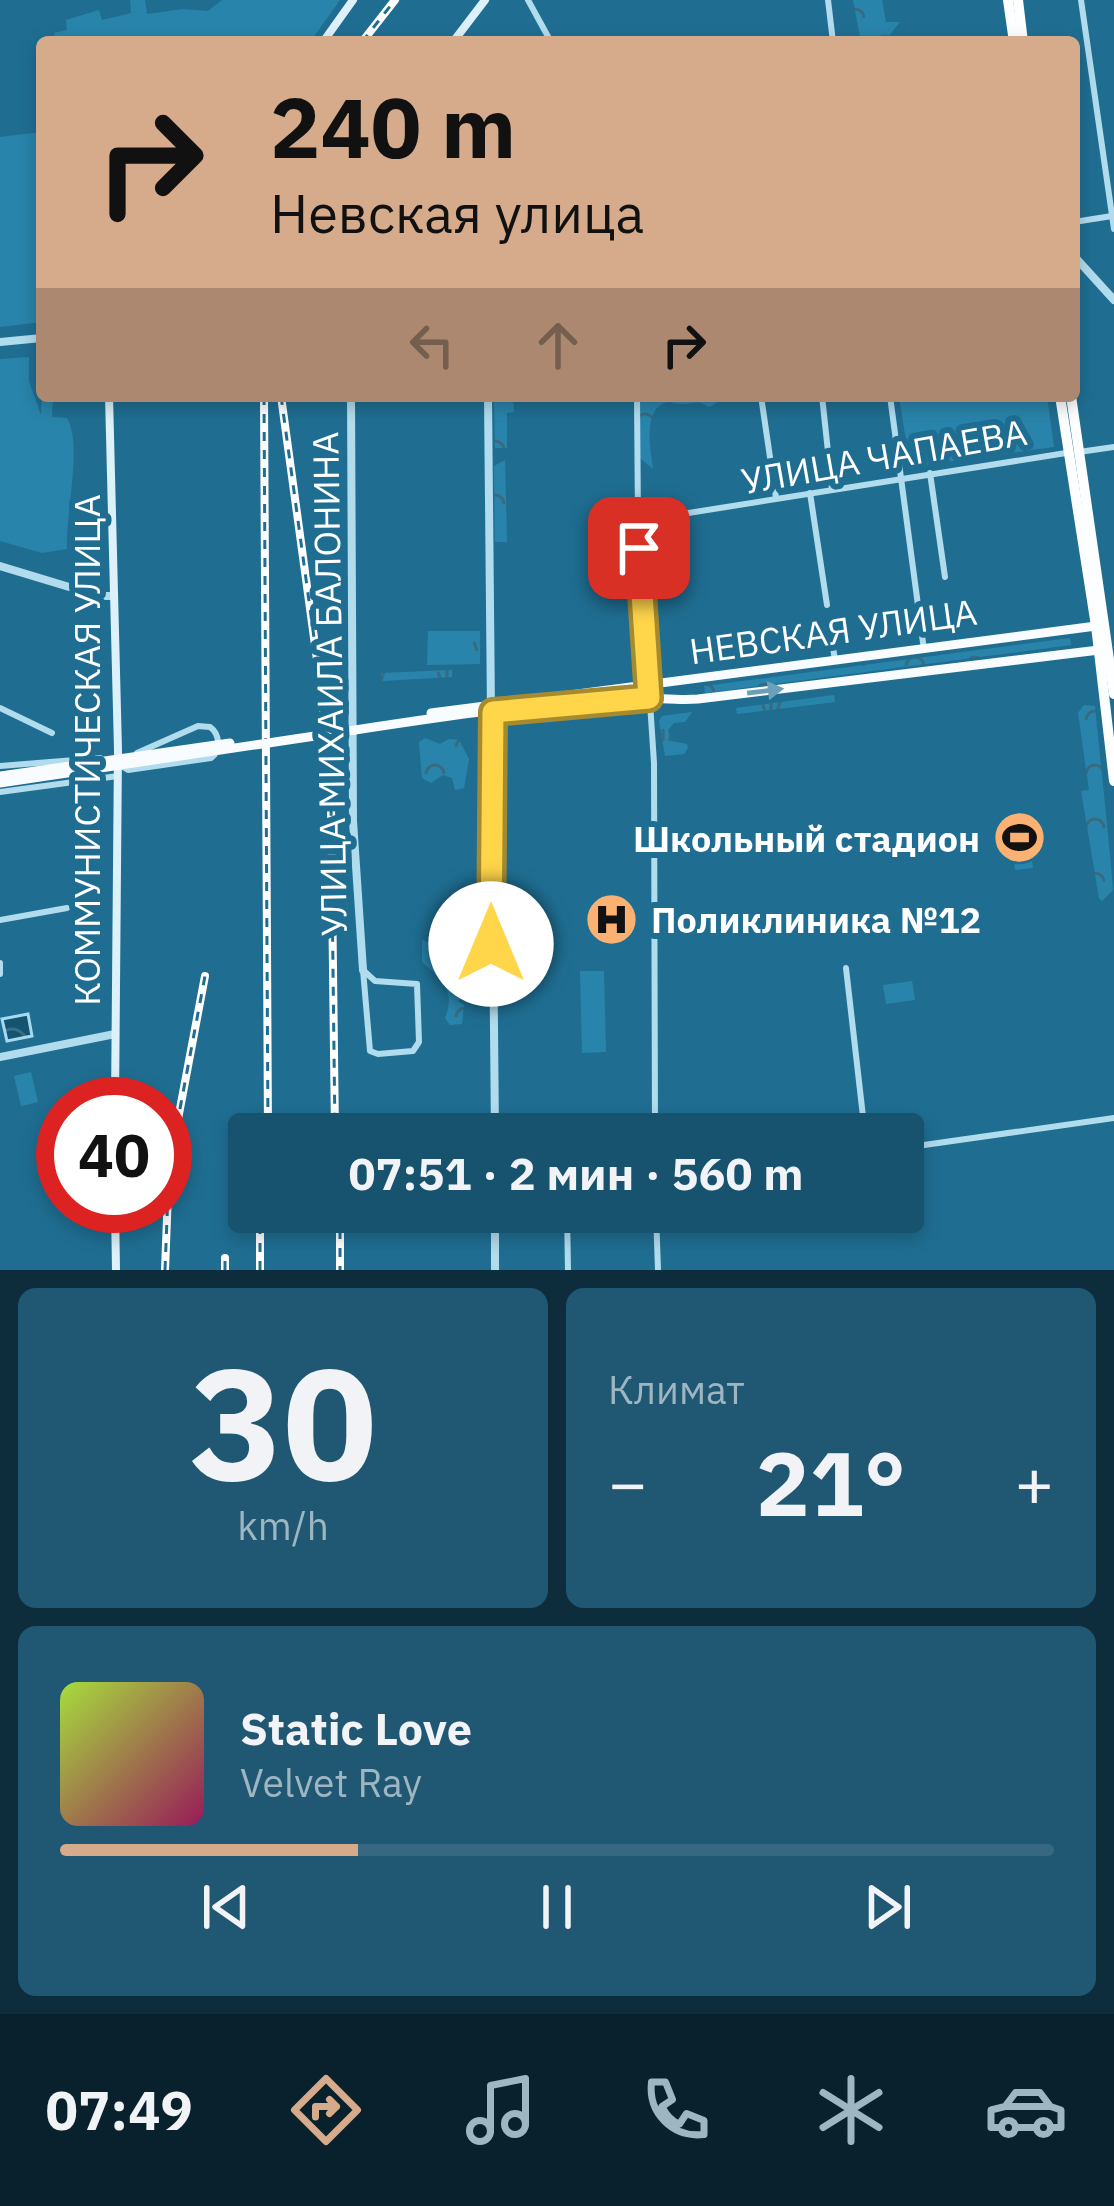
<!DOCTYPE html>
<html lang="ru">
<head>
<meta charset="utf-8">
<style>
  body { margin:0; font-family:"IBM Plex Sans",sans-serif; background:#205873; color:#f1f3f6; height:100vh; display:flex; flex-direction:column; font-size:45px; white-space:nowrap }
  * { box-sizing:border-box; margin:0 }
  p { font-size:39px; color:#9eb6c2 }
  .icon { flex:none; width:66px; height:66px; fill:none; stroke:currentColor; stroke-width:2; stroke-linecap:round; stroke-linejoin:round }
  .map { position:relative; height:1270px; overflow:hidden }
  .panel { display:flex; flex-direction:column; gap:18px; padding:18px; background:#0d2d3c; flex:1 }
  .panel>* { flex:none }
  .banner { position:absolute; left:36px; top:36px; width:1044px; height:366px; border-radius:12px; box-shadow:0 6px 18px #0003; background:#d6ab8b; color:#111; overflow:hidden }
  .speed { position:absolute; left:36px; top:1077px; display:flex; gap:24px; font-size:60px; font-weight:700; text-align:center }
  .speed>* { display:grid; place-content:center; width:156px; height:156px; border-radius:50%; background:#17526e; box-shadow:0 6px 18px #0003; line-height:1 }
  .speed .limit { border:18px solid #d22; background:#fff; color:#111 }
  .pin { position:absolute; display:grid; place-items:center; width:102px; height:102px; color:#fff; margin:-51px; border-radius:24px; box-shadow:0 6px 18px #0006 }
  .me { position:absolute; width:132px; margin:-66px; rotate:0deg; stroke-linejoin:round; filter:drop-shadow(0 0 9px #0008) }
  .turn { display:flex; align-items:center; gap:42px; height:252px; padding:0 36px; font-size:54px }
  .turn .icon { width:156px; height:156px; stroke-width:2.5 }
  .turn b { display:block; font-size:84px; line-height:102px }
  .lanes { display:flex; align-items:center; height:114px; padding:0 36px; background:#0003; justify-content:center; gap:60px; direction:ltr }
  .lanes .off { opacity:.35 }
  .big { font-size:90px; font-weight:700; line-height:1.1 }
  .panel .tile { flex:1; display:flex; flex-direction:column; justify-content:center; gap:18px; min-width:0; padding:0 42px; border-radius:18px; background:#205873 }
  .panel .dial { align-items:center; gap:0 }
  .dial b { font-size:156px; line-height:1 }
  .song { display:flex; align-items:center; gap:36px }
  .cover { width:144px; height:144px; border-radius:18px; background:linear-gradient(135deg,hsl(80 70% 55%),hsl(330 70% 35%)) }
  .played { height:12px; border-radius:6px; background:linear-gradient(90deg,#d6ab8b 30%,#366981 30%) }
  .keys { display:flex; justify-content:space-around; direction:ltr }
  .heat { display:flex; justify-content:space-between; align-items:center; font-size:66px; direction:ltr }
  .panel .tiles { flex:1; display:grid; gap:18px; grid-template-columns:1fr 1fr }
  .tile:last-child { grid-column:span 2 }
  .trip { position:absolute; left:228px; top:1113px; width:696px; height:120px; border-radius:12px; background:#17526e; box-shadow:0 6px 18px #0003; font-weight:700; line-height:120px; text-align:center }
  .tab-bar { display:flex; height:192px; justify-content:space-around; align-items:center; background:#09212c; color:#9eb6c2 }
  .tab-bar .icon { width:84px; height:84px }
  .tab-bar .active { color:#d6ab8b }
  .tab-bar b { font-size:54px; color:#f1f3f6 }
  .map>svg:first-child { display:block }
  .grass { fill:url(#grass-tufts) }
  .forest { fill:url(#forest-crowns) }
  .park { fill:#2984ab }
  .water { fill:url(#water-waves); stroke:#a4daef; stroke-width:3 }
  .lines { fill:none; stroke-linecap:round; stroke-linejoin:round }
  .minor { stroke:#b1dcee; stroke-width:6 }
  .tertiary { stroke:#b1dcee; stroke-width:8 }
  .secondary { stroke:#ddf1fa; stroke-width:8 }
  .primary { stroke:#f8fcff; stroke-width:9 }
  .trunk { stroke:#fcfeff; stroke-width:10 }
  .rail-casing { stroke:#fff; stroke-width:8 }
  .rail { stroke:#1f6e92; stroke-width:3; stroke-dasharray:9; stroke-linecap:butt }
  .primary-bridge { stroke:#f8fcff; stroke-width:9 }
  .oneway { fill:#6ba0b8 }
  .route-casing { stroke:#a68a30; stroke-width:30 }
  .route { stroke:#ffd54a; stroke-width:21 }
  .labels { text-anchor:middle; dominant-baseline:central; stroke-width:12; stroke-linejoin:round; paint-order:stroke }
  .street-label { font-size:36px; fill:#fff; stroke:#1f6e92 }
  .poi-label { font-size:36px; font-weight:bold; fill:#fff; stroke:#1f6e92; text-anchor:end }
</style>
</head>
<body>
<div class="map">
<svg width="1114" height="1270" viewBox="0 0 1114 1270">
  <defs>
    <pattern id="grass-tufts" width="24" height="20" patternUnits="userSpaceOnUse" patternTransform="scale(3)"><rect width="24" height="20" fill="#2984ab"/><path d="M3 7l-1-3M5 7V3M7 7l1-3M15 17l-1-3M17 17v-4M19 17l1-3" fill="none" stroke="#396b80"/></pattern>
    <pattern id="forest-crowns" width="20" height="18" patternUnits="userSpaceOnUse" patternTransform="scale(3)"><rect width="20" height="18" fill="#2984ab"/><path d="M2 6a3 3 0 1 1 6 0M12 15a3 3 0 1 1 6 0" fill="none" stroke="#396b80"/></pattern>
    <pattern id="water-waves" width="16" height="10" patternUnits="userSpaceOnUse" patternTransform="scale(3)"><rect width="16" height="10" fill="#155471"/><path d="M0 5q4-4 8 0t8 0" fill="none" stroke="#386e86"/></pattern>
  </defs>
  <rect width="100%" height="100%" fill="#1f6e92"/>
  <g class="grass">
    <polygon points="428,631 480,631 480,664 427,665"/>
    <polygon points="452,670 452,677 382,681 381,673"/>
    <polygon points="834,695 835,702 737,714 736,708"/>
    <polygon points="692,712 685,722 674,723 668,730 671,741 687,744 688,748 684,754 665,756 659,721 662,716"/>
  </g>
  <g class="forest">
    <polygon points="853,0 882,0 886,22 900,22 888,37 891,42 861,42"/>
    <polygon points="494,396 513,396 514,412 507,413 507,448 495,448"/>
    <path d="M638,396H729L709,407C697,399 695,404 682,404C673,404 670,400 662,404C643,414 651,452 653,469L640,458Z"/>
    <polygon points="505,460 507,542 495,542 494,466"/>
    <polygon points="1070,638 1071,645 705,693 704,686"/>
    <path d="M1084,705L1095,706C1101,769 1108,828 1113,890L1102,901L1099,898L1081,791L1089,790L1078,713Z"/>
    <polygon points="425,738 440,744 449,739 459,740 469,759 464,788 455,790 452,778 443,775 431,783 422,778 419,742"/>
    <path d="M422,940L440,946L451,944L464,968L454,983L465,987V995L458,1001L464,1005L462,1024L450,1025L445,1018C456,990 442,979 422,962Z"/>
  </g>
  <g class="park">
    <polygon points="130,0 145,0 147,14 183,9 208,11 222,0 340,0 310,42 56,42 54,33 67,30 66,20 99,10 102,20 131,13"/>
    <polygon points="42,132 42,322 0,327 0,137"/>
    <path d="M29,357V381L41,415L42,391V396H53L52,417L67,418C83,445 65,514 67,549L42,553L0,541V359Z"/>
    <polygon points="899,396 1047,396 1054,447 910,467"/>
    <polygon points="1027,825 1033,868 1015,870 1009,827"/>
    <polygon points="580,971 604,971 606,1052 582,1053"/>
    <polygon points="912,981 915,1000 886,1004 883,985"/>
    <polygon points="31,1072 38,1102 21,1106 14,1076"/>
  </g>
  <polygon class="water" points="28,1014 32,1036 7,1041 2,1019"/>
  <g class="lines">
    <g class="minor">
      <polyline points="528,0 551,42"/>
      <polyline points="828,0 833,42"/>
      <polyline points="1081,0 1114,229"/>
      <polyline points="1074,222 1112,216"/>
      <polyline points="637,396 638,521 654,763 655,1134"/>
      <polyline points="761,396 776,498"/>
      <polyline points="822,396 832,489"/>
      <polyline points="890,396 924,650"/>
      <polyline points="1079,452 1114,447"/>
      <polyline points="930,473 945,577"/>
      <polyline points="810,493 827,605"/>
      <polyline points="638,521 1066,453"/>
      <polyline points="830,626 835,661"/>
      <polyline points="0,708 52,733"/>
      <path d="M120,765L128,770L211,758C221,751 220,734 210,727L198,726L137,753"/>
      <polyline points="0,766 100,758"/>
      <polyline points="0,792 118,776"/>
      <polyline points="0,920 67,908"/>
      <polyline points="0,963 0,974"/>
      <polyline points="846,968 865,1134"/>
      <polygon points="363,970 375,981 417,984 419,1042 413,1051 378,1054 370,1051"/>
      <polyline points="903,1148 1114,1118"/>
      <polyline points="567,1212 568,1270"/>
      <polyline points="656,1212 658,1270"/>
    </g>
    <g class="tertiary">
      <polyline points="1074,256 1114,300"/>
      <polyline points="0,342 42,338"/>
      <polyline points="351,396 353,821 363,970"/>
      <polyline points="488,396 495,1134"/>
      <polyline points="0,566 99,596 114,596"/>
      <polyline points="0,1057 115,1034"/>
      <polyline points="495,1212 495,1270"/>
    </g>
    <g class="secondary">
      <polyline points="323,42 353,0"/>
      <polyline points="453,42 485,0"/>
      <polyline points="109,396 118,750 115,1104"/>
      <polyline points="115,1206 116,1270"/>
    </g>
    <g class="primary">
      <polyline points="431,713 1096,626"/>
      <path d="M355,730C446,716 541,702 633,698C655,697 676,701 698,699L1099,650"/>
    </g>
    <g class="trunk">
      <polyline points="1008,0 1014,42"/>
      <polyline points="1018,0 1023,42"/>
      <polyline points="1060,396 1096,626 1114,781"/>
      <polyline points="1071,396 1114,694"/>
    </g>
    <defs>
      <g id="rail">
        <polyline points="362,42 395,0"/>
        <polyline points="264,396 268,1134"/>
        <polyline points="281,396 321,689 331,804 335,1134"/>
        <polyline points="340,1212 340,1270"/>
        <polyline points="165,1270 169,1167 205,976"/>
        <polyline points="225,1270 225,1258"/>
        <polyline points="260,1270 260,1212"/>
      </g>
    </defs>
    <use href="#rail" class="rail-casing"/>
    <use href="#rail" class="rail"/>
    <g class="primary-bridge">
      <polyline points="0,776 230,743"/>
      <polyline points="0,783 355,730"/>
    </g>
  </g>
  <defs><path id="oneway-solid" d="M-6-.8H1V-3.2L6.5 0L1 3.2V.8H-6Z" transform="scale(3)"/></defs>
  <use class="oneway" href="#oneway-solid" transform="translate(765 691) rotate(-7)"/>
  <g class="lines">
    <defs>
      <polyline id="route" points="491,944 493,712 649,698 639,548"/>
    </defs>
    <use href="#route" class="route-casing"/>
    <use href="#route" class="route"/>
  </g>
  <defs>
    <symbol id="stadium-disc" viewBox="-11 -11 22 22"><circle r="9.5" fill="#fbb171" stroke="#1f6e92"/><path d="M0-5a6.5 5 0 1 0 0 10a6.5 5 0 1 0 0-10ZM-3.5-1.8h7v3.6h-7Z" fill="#111"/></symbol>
    <symbol id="hospital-disc" viewBox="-11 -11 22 22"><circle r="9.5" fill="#fbb171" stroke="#1f6e92"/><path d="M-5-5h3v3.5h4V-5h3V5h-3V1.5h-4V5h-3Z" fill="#111"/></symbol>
  </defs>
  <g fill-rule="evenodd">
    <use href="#stadium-disc" x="990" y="808" width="59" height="59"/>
    <use href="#hospital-disc" x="582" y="890" width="59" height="59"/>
  </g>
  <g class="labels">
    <g class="street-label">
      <text transform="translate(884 456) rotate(-10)">УЛИЦА ЧАПАЕВА</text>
      <text transform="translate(833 631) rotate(-8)">НЕВСКАЯ УЛИЦА</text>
      <text transform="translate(329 684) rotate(-91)">УЛИЦА МИХАИЛА БАЛОНИНА</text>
      <text transform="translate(86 750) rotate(-90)">КОММУНИСТИЧЕСКАЯ УЛИЦА</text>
    </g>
    <g class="poi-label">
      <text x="980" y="838">Школьный стадион</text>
      <text x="651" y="919" text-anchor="start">Поликлиника №12</text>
    </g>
  </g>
</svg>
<div class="speed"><div class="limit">40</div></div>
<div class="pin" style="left:639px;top:548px;background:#d93025"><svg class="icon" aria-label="arrive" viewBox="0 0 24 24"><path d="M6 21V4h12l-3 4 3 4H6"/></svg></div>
<svg class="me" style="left:491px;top:944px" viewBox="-20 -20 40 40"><circle r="19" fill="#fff"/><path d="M0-13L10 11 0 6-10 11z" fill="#ffd54a"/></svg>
<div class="trip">07:51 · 2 мин · 560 m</div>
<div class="banner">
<div class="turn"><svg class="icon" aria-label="right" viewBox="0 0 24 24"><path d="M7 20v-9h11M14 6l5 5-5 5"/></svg><div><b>240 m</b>Невская улица</div></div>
<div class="lanes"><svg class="icon off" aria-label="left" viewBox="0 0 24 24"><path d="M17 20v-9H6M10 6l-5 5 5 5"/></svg><svg class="icon off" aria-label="ahead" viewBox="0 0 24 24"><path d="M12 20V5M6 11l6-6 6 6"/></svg><svg class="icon" aria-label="right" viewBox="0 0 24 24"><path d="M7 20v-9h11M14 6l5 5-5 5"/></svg></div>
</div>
</div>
<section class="panel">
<div class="tiles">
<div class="tile dial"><b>30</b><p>km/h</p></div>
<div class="tile"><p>Климат</p>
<div class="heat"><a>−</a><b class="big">21°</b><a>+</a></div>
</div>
<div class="tile">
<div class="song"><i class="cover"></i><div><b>Static Love</b><p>Velvet Ray</p></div></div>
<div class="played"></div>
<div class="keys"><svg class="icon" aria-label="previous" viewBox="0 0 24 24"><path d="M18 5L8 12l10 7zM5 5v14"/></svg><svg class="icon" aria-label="pause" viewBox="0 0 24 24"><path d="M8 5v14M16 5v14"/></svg><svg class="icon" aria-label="next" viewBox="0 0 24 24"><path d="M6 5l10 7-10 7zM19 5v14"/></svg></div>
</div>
</div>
</section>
<nav class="tab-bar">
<b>07:49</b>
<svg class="icon active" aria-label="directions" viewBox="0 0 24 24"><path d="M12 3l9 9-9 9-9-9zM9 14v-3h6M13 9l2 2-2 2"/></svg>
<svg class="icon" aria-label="music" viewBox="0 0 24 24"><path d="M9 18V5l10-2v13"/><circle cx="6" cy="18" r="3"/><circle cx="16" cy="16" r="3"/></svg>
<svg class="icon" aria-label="phone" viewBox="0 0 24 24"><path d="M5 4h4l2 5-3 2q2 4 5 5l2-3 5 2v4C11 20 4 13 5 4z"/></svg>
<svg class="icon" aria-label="climate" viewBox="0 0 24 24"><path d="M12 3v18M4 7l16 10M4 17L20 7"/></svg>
<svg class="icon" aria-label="car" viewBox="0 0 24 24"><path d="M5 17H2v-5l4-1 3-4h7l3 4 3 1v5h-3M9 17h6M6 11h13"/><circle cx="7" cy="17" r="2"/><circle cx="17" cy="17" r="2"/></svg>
</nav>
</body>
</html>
